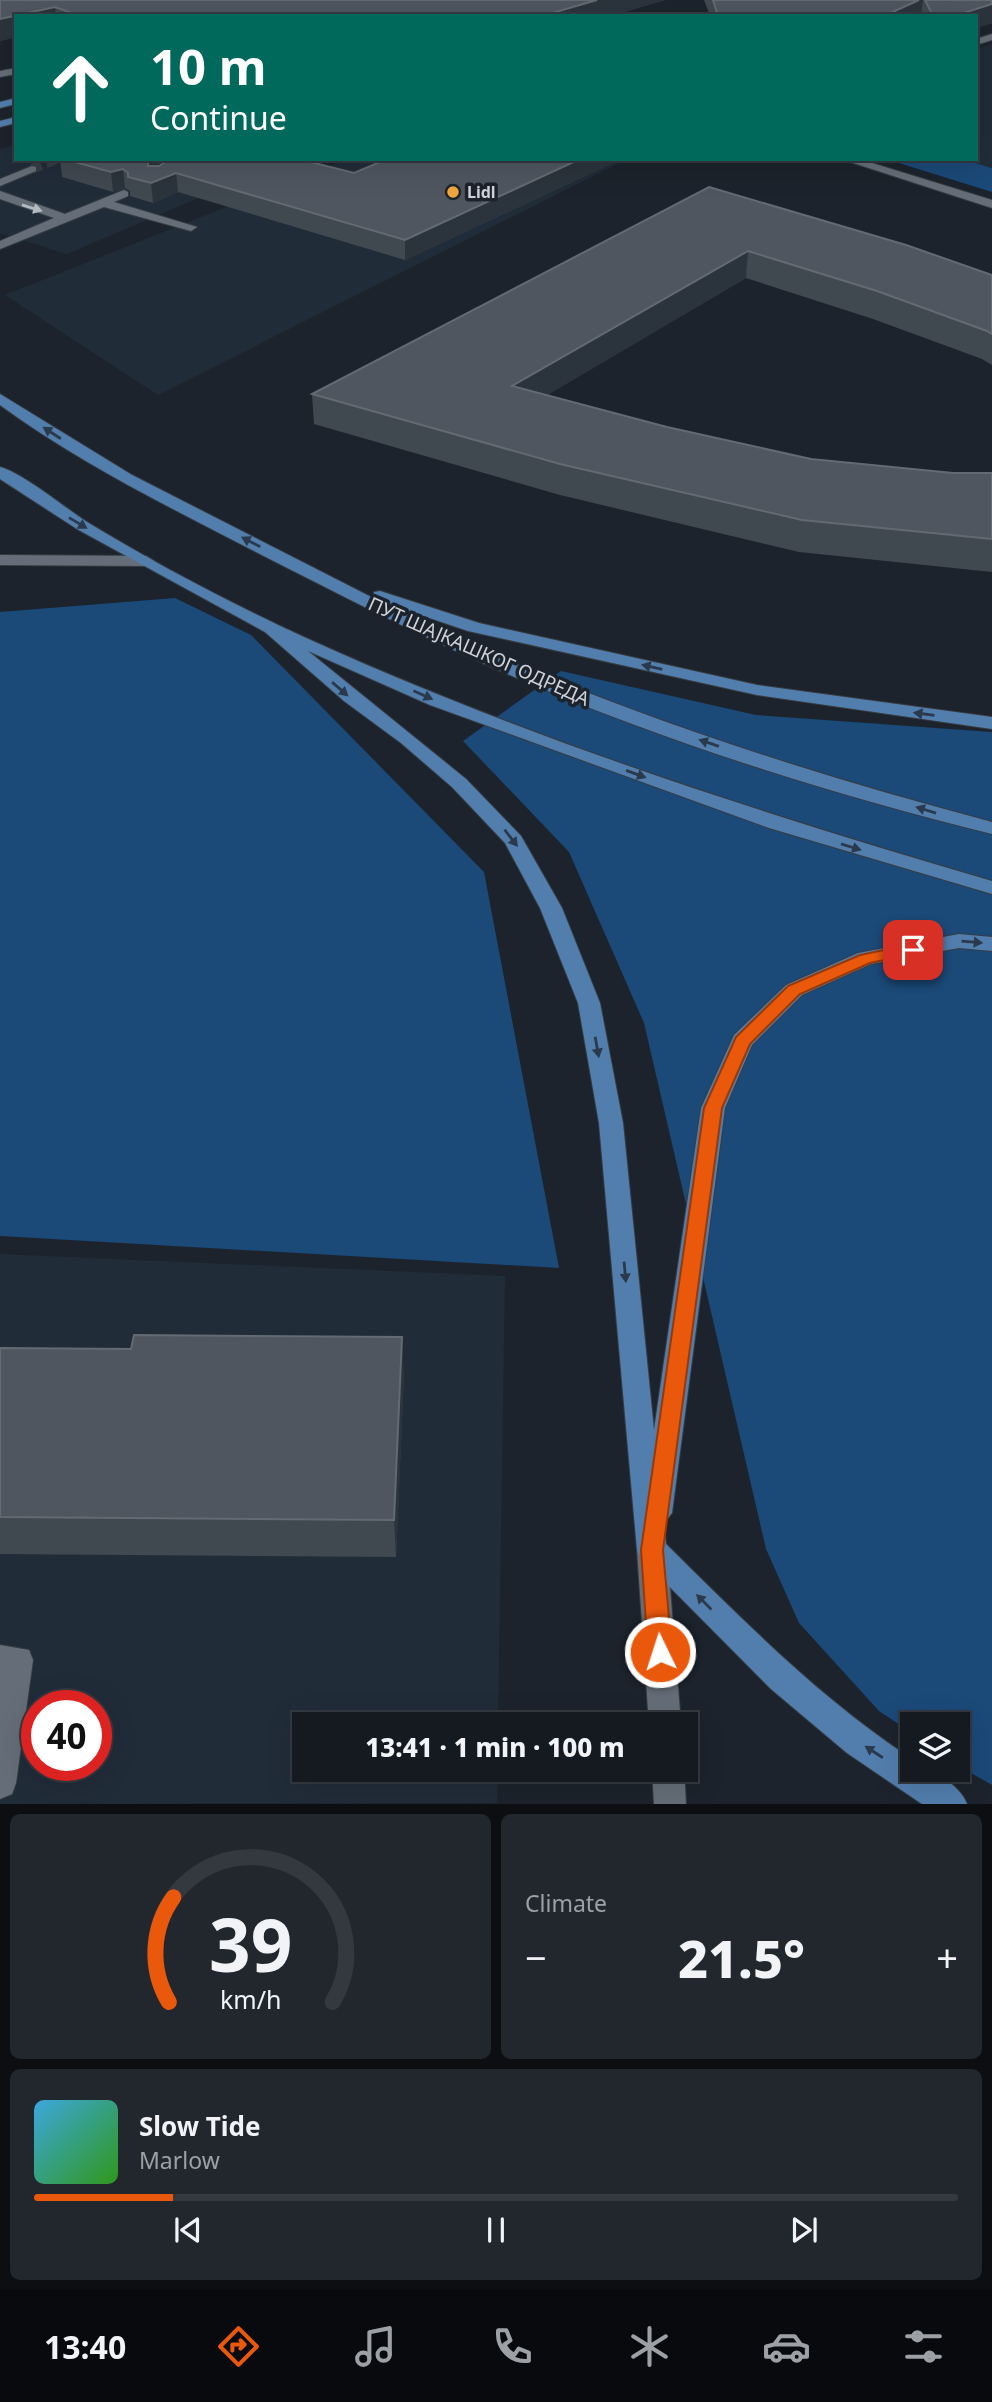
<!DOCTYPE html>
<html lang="en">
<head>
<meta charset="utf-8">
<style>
  body { margin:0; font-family:"Noto Sans",sans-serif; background:#22272e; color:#f1f3f6; height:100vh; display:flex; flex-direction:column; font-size:26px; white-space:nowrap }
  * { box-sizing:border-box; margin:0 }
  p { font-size:23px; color:#9da1a5 }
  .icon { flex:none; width:38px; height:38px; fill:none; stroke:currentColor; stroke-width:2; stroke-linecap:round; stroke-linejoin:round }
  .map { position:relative; height:1804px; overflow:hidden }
  .side { display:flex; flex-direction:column; gap:10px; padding:10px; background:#0c0e12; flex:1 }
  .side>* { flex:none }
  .banner { position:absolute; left:14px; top:14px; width:964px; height:147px; border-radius:0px; box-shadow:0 7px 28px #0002,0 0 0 2px #34383f; background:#00695c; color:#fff; overflow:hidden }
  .buttons { position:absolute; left:900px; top:1712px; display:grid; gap:14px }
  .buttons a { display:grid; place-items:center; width:70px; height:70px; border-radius:0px; background:#151a21; box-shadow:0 7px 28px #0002,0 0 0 2px #34383f; font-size:35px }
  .speed { position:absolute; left:21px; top:1690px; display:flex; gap:14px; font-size:35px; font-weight:700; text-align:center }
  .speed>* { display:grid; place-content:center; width:91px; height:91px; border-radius:50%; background:#151a21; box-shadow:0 7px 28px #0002,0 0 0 2px #34383f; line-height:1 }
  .speed .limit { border:10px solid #d22; background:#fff; color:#111 }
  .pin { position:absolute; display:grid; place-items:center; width:60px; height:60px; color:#fff; margin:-30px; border-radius:14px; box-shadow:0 4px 10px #0006 }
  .me { position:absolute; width:77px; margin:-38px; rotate:356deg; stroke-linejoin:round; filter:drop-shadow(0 0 5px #0008) }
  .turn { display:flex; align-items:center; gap:24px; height:147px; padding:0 21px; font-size:32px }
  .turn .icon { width:91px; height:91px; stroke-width:2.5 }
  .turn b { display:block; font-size:49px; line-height:60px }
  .big { font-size:52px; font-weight:800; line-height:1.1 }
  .side .tile { flex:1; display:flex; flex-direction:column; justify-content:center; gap:10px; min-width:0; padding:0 24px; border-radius:10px; background:#22272e }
  .side .dial { align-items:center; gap:0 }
  .dial svg { height:182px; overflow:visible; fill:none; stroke:#34383f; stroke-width:7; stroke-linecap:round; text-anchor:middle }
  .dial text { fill:#f1f3f6; stroke:none }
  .song { display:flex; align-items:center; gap:21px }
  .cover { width:84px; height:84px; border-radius:10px; background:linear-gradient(135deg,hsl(200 70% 55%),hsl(110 70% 35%)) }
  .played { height:7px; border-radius:4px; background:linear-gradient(90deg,#ea580c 15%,#34383f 15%) }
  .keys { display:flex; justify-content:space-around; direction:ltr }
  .heat { display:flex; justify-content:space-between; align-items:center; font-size:38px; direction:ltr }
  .side .tiles { flex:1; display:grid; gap:10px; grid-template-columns:1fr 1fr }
  .tile:last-child { grid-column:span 2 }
  .trip { position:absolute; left:292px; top:1712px; width:406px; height:70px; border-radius:0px; background:#151a21; box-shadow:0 7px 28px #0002,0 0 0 2px #34383f; font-weight:800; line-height:70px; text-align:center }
  .menu { display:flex; height:112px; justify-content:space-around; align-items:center; background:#080a0d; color:#9da1a5 }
  .menu .icon { width:49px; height:49px }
  .menu .active { color:#ea580c }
  .menu b { font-size:32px; color:#f1f3f6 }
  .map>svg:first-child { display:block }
  .built { fill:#212c39; fill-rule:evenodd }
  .green { fill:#1b4978 }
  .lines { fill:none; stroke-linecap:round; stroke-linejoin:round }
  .minor-tunnel { stroke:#373d46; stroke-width:10; stroke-dasharray:10 5; stroke-linecap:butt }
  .minor-casing { stroke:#363d43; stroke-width:2 }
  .major-casing { stroke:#363d43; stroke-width:2 }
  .minor { fill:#656e78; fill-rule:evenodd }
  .major { fill:#527ead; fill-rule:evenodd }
  .wall { fill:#404850 }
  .shaded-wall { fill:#2b333c }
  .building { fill:#4f565f; stroke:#636a72; stroke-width:2 }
  .oneway { fill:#b4bac1 }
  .oneway2 { fill:#2a3a4c }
  .route { fill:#ea580c; stroke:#983908; stroke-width:2 }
  .poi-dot { fill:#f0a63e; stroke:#1c232c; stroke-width:2.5 }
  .labels { text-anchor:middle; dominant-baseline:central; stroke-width:7; stroke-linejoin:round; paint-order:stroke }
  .far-poi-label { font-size:16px; font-weight:bold; fill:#ced3d9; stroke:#1c232c; text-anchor:start }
  .street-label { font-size:19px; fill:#ced3d9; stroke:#1c232c }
</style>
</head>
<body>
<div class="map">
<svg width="992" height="1804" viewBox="0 0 992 1804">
  <rect width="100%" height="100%" fill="#1c232c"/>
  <g class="built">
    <polygon points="992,44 992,168 961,159 976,159 977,49"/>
    <polygon points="16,145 16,159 290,159 67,254 0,233 0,149"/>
    <polygon points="347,159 627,159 158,395 5,295"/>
    <path d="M0,1254L505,1276L498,1724H304V1769H498L497,1803L0,1804ZM37,1706H96V1766H37Z"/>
  </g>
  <g class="green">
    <polygon points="886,159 961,159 992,168 992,192"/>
    <polygon points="175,598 251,635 484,872 559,1268 0,1236 0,612"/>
    <polygon points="561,671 756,715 992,732 992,1785 957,1765 957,1724 912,1724 912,1733 879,1711 799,1623 766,1549 644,1023 569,852 463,741"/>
  </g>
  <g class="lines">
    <polyline class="minor-tunnel" points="32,169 56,159"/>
    <defs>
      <g id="minor">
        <polygon points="992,34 992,40 976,45 976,39"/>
        <polygon points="16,68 16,74 0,77 0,71"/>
        <polygon points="841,159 859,159 992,200 992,208"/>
        <polygon points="32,166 36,167 36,171 0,186 0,179"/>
        <polygon points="124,190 128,192 128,196 114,202 197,227 191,231 104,207 0,249 0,241 54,218 0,199 0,191 65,214"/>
        <polygon points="0,555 146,556 154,561 146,566 0,565"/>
        <polygon points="652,1537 662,1541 667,1550 681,1724 649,1724 637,1550 642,1541"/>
        <polygon points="0,1645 29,1650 33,1660 16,1783 12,1794 0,1799"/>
        <polygon points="652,1769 684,1769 686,1804 654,1804"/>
      </g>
      <g id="major">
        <polygon points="16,98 16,104 0,108 0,102"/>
        <polygon points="16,117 16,123 0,127 0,121"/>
        <path d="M0,394L132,475L373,598L374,592L380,591L479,623L757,685L992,717V729L757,695L468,631L382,602C577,699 782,766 992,822V834C818,791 644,735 480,662C406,629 333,591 260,554C171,508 81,464 0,405Z"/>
        <path d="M0,467C23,473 65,508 87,522C148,559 213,594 278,625C507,732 750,810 992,881V894L769,828L430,705L308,651L466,779L521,836L562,908L600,1003L623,1123L654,1430L701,1108L734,1035L786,985L858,953L959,934L992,937V951L959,948L871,964L802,995L752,1045L725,1108L672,1513L664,1523L666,1544C744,1621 820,1699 912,1759V1769C933,1769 959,1784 967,1804H922L847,1753L771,1689L642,1559L637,1550L599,1123L578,1003L540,908L505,843L452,787L401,743L344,701L265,632L77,529L0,479Z"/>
      </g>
    </defs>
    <use href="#minor" class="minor-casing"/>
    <use href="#major" class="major-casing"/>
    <use href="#minor" class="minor"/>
    <use href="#major" class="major"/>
  </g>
  <g class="wall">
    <polygon points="0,0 665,0 611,16 16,16 16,37 0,41"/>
    <polygon points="704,0 992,0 992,23 976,28 976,16 710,16"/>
    <polygon points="60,159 299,159 354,173 617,161 405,260 178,192 153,203 130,196 130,191 125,188 113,192 62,177"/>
    <polygon points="709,187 992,275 992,365 982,359 873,319 746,278 547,395 667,427 811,459 953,473 992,473 992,572 799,552 560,495 314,424 312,394"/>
    <polygon points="0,1348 131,1349 404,1374 396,1557 0,1554"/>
  </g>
  <g class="shaded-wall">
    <polygon points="597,0 665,0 611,16 542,16"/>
    <polygon points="919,0 923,0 921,16 884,16"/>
    <polygon points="992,4 992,23 976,28 976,16 954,16"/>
    <polygon points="55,7 56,16 16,16 16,37 0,41 0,19"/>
    <polygon points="148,159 179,159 151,177 150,185"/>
    <polygon points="580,159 617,159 617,161 405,260 405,240"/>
    <polygon points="123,169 125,188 113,192 111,172"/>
    <polygon points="176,173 178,192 153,203 151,183"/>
    <polygon points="748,251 746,278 512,416 512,386"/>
    <polygon points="402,1337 404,1374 396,1557 394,1520"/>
  </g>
  <g class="building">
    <polygon points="0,0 597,0 542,16 81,16 55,7 0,19"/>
    <polygon points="713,0 919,0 884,16 718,16"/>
    <polygon points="925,0 992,0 992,4 954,16 933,16"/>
    <polygon points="64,159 148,159 148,166 159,166 170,159 299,159 354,173 387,159 580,159 405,240 176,173 151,183 128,177 128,173 123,169 111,172"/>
    <polygon points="709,187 906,245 992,275 992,334 987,331 877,291 748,251 512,386 667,427 811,459 953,473 992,473 992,539 802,520 560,464 312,394"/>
    <polygon points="134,1335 402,1337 394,1520 0,1517 0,1348 131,1349"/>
  </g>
  <defs><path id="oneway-solid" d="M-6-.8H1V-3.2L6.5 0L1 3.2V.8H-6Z" transform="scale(1.75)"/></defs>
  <use class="oneway" href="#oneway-solid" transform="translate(32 208) rotate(17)"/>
  <g class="oneway2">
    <use href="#oneway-solid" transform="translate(52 433) rotate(-147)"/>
    <use href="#oneway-solid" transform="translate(78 523) rotate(31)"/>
    <use href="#oneway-solid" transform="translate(251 542) rotate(-153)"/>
    <use href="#oneway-solid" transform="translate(652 667) rotate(-167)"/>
    <use href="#oneway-solid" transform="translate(340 689) rotate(41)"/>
    <use href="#oneway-solid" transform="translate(423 695) rotate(24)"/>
    <use href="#oneway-solid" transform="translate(924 714) rotate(-172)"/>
    <use href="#oneway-solid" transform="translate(709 743) rotate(-161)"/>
    <use href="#oneway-solid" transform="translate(636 774) rotate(20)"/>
    <use href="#oneway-solid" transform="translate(926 810) rotate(-163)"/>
    <use href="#oneway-solid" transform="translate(511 838) rotate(52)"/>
    <use href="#oneway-solid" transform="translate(851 847) rotate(17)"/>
    <use href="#oneway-solid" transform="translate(972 942) rotate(5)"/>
    <use href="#oneway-solid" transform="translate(597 1047) rotate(80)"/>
    <use href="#oneway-solid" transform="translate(625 1272) rotate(85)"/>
    <use href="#oneway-solid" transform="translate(704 1602) rotate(-135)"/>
    <use href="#oneway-solid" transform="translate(874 1752) rotate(-147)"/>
  </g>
  <polygon class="route" points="913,944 921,950 918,953 870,963 800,994 750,1044 722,1108 663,1550 672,1652 668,1660 660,1663 652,1660 648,1652 641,1550 704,1108 736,1037 788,986 860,955"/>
  <circle class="poi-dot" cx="453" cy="192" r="7"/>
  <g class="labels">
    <g class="far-poi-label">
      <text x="467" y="192">Lidl</text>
    </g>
    <g class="street-label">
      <text transform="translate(479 651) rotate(24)">ПУТ ШАЈКАШКОГ ОДРЕДА</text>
    </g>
  </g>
</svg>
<div class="buttons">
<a><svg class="icon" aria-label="layers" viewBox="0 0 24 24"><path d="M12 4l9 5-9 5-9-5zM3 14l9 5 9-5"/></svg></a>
</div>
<div class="speed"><div class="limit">40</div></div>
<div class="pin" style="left:913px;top:950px;background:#d93025"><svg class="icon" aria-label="arrive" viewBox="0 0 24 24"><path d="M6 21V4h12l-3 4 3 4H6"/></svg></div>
<svg class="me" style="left:660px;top:1652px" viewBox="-20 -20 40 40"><circle r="17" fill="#ea580c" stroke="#fff" stroke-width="3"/><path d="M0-11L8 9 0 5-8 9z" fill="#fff"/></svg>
<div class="trip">13:41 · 1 min · 100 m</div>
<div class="banner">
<div class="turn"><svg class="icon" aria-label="ahead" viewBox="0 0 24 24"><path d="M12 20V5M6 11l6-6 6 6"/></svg><div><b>10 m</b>Continue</div></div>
</div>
</div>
<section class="side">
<div class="tiles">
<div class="tile dial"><svg viewBox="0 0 100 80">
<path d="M14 69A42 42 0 1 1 86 69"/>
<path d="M14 69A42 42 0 0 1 16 23" stroke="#ea580c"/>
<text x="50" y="56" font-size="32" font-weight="700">39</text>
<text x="50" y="72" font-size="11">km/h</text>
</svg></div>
<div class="tile"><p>Climate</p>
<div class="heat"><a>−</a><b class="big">21.5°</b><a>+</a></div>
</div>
<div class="tile">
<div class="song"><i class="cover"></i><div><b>Slow Tide</b><p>Marlow</p></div></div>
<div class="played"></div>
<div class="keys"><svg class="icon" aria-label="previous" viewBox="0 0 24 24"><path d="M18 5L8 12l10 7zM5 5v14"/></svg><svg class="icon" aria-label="pause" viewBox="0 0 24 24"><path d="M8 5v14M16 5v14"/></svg><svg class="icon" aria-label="next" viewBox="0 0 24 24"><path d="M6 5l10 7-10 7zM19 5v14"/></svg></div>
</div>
</div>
</section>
<nav class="menu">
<b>13:40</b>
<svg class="icon active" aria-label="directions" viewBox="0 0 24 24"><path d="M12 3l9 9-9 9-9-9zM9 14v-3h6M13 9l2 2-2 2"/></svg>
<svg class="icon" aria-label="music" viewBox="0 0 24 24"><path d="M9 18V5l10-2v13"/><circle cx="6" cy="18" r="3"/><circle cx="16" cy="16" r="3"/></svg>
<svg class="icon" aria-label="phone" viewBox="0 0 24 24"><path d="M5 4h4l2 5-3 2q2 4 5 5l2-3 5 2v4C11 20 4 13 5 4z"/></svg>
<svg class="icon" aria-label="climate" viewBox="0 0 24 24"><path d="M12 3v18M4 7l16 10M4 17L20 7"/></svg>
<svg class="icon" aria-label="car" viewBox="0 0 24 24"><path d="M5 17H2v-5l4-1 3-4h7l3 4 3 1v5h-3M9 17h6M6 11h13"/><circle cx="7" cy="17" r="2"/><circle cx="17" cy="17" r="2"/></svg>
<svg class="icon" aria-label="filters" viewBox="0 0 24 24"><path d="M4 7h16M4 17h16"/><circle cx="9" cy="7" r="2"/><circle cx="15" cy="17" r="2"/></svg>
</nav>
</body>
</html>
